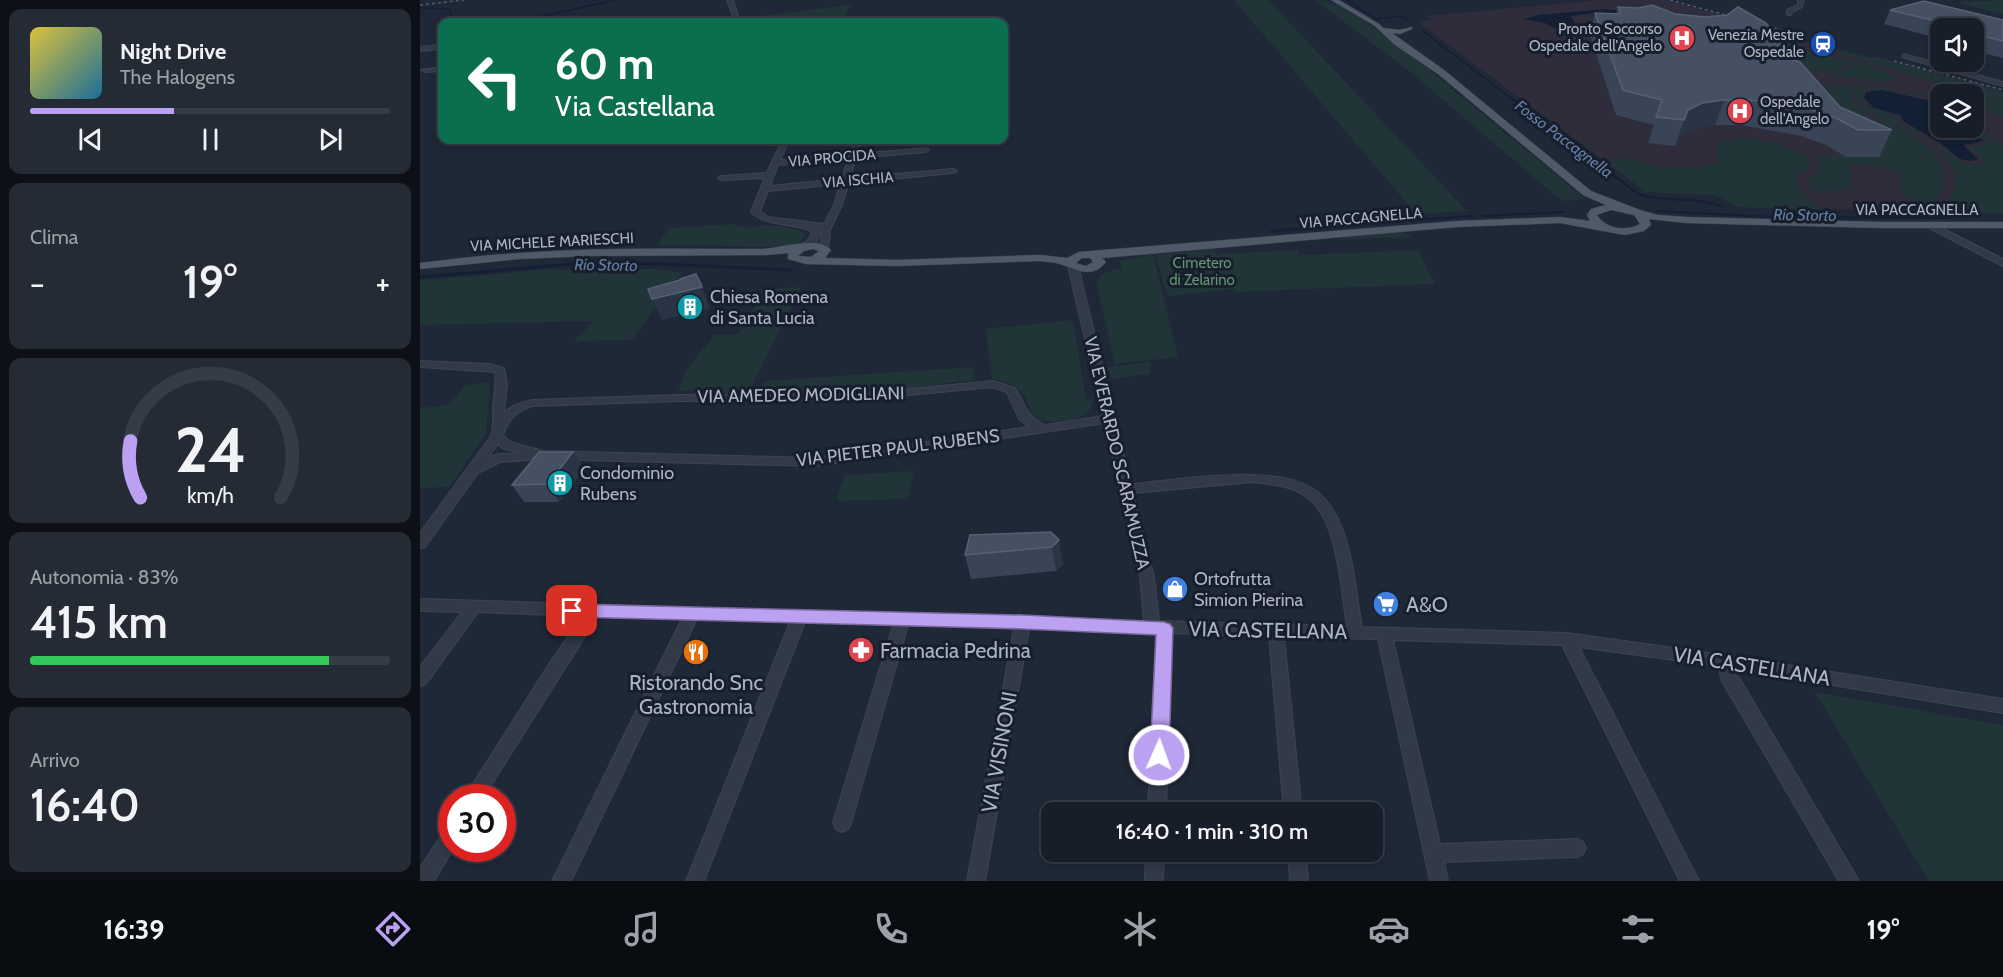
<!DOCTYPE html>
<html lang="it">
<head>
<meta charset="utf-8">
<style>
  body { margin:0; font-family:Cabin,sans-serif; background:#242b35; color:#f1f3f6; height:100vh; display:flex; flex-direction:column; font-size:22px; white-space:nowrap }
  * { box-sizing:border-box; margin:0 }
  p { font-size:20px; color:#9ea2a8 }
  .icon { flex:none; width:33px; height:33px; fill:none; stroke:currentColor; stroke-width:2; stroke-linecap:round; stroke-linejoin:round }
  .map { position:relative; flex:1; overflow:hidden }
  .sheet { display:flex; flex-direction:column; gap:9px; padding:9px; background:#0d1017; width:420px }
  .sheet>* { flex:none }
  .banner { position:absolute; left:18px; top:18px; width:570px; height:126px; border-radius:12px; box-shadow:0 3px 9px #0003,0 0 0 2px #363c46; background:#0b6e4f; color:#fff; overflow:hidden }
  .fabs { position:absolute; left:1510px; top:18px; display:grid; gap:12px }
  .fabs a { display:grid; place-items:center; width:54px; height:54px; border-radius:12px; background:#171e29; box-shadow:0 3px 9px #0003,0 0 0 2px #363c46; font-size:30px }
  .speed { position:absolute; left:18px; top:784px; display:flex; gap:12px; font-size:30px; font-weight:700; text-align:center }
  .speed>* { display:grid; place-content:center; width:78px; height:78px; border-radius:50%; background:#171e29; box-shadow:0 3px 9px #0003,0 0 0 2px #363c46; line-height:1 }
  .speed .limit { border:9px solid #d22; background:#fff; color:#111 }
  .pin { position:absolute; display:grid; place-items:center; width:51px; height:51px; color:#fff; margin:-26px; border-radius:12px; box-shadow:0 3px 9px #0006 }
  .me { position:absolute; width:66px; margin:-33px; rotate:2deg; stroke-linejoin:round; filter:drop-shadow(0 0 4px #0008) }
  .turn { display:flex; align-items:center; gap:21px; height:126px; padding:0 18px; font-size:27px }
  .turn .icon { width:78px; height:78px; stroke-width:2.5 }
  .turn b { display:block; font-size:42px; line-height:51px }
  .big { font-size:45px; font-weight:600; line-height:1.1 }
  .sheet .tile { flex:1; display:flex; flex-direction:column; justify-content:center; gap:9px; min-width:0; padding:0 21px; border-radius:12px; background:#242b35 }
  .sheet .dial { align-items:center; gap:0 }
  .dial svg { height:156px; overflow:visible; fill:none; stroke:#363c46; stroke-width:7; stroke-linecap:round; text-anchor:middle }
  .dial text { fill:#f1f3f6; stroke:none }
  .song { display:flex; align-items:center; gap:18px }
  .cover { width:72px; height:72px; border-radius:9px; background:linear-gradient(135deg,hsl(50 70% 55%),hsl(200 70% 35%)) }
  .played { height:6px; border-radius:3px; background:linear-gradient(90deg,#bca0f2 40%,#363c46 40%) }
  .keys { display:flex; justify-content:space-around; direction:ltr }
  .heat { display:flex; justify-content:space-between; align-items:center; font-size:33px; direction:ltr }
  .charge { height:9px; border-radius:4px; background:linear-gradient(90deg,#34c759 83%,#363c46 0) }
  .trip { position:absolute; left:621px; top:802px; width:342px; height:60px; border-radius:12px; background:#171e29; box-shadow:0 3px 9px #0003,0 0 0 2px #363c46; font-weight:600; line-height:60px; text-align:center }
  .tabs { display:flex; height:96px; justify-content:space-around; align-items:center; background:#090c10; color:#9ea2a8 }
  .tabs .icon { width:42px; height:42px }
  .tabs .on { color:#bca0f2 }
  .tabs b { font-size:27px; color:#f1f3f6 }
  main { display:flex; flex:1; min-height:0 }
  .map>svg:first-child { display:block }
  .medical { fill:#2f2d3b; fill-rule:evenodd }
  .green { fill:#213538 }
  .water { fill:#121f34 }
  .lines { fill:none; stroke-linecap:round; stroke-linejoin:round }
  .stream-far2 { stroke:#121f34; stroke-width:1.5 }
  .stream-far1 { stroke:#121f34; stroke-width:2 }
  .stream { stroke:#121f34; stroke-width:3 }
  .minor-casing { stroke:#3c4351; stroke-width:2 }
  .major-casing { stroke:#3c4351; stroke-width:1 }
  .minor { fill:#323a47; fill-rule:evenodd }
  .major { fill:#505968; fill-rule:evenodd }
  .rail { stroke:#545e6f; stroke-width:1.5; stroke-dasharray:3 3; stroke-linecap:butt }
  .wall { fill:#394456 }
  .shaded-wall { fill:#293445 }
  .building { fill:#455162; stroke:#556071; stroke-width:1.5 }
  .route { fill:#bca0f2; stroke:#7a689d; stroke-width:1.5 }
  .labels { text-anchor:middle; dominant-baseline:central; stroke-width:6; stroke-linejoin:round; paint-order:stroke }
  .far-poi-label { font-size:15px; fill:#acb5c4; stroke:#181f2c; text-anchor:end }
  .far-street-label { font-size:15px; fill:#acb5c4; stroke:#181f2c }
  .far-park-label { font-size:15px; fill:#639570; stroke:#181f2c }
  .far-water-label { font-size:16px; font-style:italic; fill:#637ea5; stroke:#181f2c }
  .poi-label { font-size:18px; fill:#acb5c4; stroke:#181f2c; text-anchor:start }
  .street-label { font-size:18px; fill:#acb5c4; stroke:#181f2c }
  .near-poi-label { font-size:21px; fill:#acb5c4; stroke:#181f2c; text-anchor:start }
  .near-street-label { font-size:21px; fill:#acb5c4; stroke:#181f2c }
</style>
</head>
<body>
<main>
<section class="sheet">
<div class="tile">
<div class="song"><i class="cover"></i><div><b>Night Drive</b><p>The Halogens</p></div></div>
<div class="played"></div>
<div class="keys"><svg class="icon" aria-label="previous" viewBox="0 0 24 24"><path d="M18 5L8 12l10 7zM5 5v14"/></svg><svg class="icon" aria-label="pause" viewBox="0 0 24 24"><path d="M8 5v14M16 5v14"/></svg><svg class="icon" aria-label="next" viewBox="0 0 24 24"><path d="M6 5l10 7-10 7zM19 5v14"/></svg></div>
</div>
<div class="tile"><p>Clima</p>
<div class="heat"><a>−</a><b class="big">19°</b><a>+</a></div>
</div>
<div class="tile dial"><svg viewBox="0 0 100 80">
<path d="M14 69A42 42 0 1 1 86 69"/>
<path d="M14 69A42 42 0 0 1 9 40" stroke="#bca0f2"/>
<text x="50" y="56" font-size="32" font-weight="700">24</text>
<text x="50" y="72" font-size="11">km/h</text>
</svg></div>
<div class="tile"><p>Autonomia · 83%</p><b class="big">415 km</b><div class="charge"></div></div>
<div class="tile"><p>Arrivo</p><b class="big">16:40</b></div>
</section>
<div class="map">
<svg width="1583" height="881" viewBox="0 0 1583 881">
  <rect width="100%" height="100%" fill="#1f2837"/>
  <path class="medical" d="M1180,0H1246L1371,34L1369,36L1392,44L1452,58L1456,57L1583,92V213L1318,207L1296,195L1226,192L998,22L1013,20L1006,16ZM1521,94H1554V128H1521Z"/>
  <g class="green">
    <polygon points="814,0 848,0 1047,211 996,214"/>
    <path d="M895,0C921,0 941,23 964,32L1165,199L1142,201L989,71Z"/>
    <polygon points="1583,0 1583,14 1539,3 1541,2"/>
    <polygon points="431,5 422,22 324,22 323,18"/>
    <path d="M1341,36L1381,47L1377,49L1414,58L1426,66C1417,74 1394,73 1383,69C1371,64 1353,45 1341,36Z"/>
    <polygon points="1401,48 1414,48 1452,58 1456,57 1583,92 1583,102 1560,98 1583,103 1583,117 1569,112 1554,101 1554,96 1558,97 1539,89"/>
    <path d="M1391,51C1408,54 1468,68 1477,79L1461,82L1406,73L1424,72L1431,66L1421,59Z"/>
    <path d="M1424,85L1433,86C1426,101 1437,106 1449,114L1391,111L1400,89Z"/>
    <path d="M1438,85L1521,97L1519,100L1484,92L1446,89L1439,96L1446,106L1476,116V120L1480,124C1506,131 1538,173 1564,163V160L1550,146L1566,145L1568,142L1548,128H1554V119L1564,133L1583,148V213L1491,211L1493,206C1509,205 1533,205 1535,185C1540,139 1468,128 1440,105L1434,95Z"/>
    <path d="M1392,112C1412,114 1434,113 1453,118C1486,126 1552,165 1512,202L1491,203L1490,199L1482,194L1480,171L1432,163L1431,184L1423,190H1392L1388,179L1398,173L1401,165L1397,156L1454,157Z"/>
    <path d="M1323,138L1357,143L1388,156L1391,164C1388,172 1378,172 1376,180L1381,190L1402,210L1318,207L1296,195L1226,192L1191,164L1194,158C1209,157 1225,160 1236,168H1282L1299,161L1296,148L1299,143Z"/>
    <path d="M314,224L328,228C337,223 378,226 386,234L379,243L362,247L238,245L249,228Z"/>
    <polygon points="979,232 988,234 991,237 908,240"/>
    <polygon points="795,249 797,254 878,250 880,255 998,250 1015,284 815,292 814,289 748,296 735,255"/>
    <polygon points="733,254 758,357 695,364 676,281 684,273 702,268 699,261"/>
    <polygon points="236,269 262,273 212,340 154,341 174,321 0,325 0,281 121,270"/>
    <polygon points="381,287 328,394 296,393 297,389 258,391 266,371 294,335 318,334 346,289"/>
    <path d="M653,320L666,400L673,399C673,423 635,422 617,421C609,413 610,409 606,399C600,385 585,382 572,379L566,329Z"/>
    <polygon points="730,362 730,374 691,379 687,367"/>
    <polygon points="553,367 553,380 474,390 336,393 344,381"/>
    <polygon points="70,382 66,434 29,487 0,488 0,408 29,405 45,385"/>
    <polygon points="494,471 487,499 416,501 425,475"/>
    <polygon points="1395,692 1583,725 1583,881 1509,881"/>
  </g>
  <g class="water">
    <polygon points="1186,9 1207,12 1205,14 1175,13 1151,16 1155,25 1134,28 1125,23 1104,19 1119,15"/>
    <polygon points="1461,90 1521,103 1521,128 1542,128 1564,141 1543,145 1558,159 1551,161 1540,159 1520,143 1483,121 1480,115 1454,108 1444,98 1446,92"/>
  </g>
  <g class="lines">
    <g class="stream-far2">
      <polyline points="927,0 956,19 981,16 989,21"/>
      <polyline points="0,8 30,9 31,17 35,18 114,18 196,0"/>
      <polyline points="1003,31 1092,99"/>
    </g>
    <g class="stream-far1">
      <path d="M1090,97L1218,194C1245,203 1274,196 1301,206"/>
      <polyline points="1237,211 1354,217 1533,218"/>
      <polyline points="1062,216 1144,212"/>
      <polyline points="927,225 1053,216"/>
    </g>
    <g class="stream">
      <polyline points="927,225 938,224"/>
      <polyline points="852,231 918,226"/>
      <polyline points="0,277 154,264 241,264 372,270"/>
    </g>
    <defs>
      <g id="minor">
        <polygon points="307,0 313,0 320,22 315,22"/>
        <polygon points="1378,0 1384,0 1382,7 1372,12 1371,15 1367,15 1367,10 1378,5"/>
        <polygon points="22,45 22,49 0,51 0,47"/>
        <polygon points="1484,54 1583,82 1583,86 1482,57"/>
        <polygon points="22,67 22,71 4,72 1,70"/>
        <path d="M362,140H369L360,160L430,154L435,140H442L438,154L505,148L509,150L505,152L436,158L430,178L533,169L537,171L533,173L429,183L422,205L409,232L410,234L408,248L404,251L400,248L402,234L397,227L400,234L395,244L383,250L379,247L388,240L392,234L389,230C370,223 346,226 331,212L345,178L302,180L298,178L302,176L347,173ZM428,159L422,179L350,186L358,165ZM420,184L414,205L404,224L348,217L340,211L348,191Z"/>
        <polygon points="1510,222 1583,259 1583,266 1507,227 1506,225"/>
        <path d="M653,263L658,266L711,484C759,480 851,463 892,488C906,497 916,513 922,528C934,559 936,595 942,627L1147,633L1304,655L1583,699V713L1314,669L1439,881H1419L1302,681L1298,666L1159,647L1279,881H1260L1142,645L973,640L1020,844L1157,839L1163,842L1166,848L1163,854L1157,857L1024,862L1028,881H1010L958,639L864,637L882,813H864L849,636L751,633L746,813H728L736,633L609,629L565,881H547L594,629L488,625L431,823L428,829L422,832L416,829L413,823L473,625L385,622L284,881H266L370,622L277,619L151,881H132L262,619L178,616L63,798H44L131,661L162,616L58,612L6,684L0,686V667L42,612L0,611V599L724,621L720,577L685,423L396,466L123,459L114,457L108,460L80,462L58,473L5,547L0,548V533L71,436C75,423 72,419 73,407C74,395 77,384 75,372L0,367V361L69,364L84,368L87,384L84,412L95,405L112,400L259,395L437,394L573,381L595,388C605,402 606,419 625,425L683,416L648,266ZM572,387L587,392L599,419L609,427L396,458L123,451L90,442L83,435C88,419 97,411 112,406L259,401L437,400ZM78,444L82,448L99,453L78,454L68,458ZM832,482C850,484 866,485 882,494C919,514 920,589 927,626L739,621L734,577L713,493Z"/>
        <polygon points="32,825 32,849 33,849 14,881 0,881 0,868 26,828"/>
        <polygon points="726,852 744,852 743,881 725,881"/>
        <polygon points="868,852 886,852 888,881 870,881"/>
      </g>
      <path id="major" d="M911,0H919L959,24L963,28L979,30L992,27V29L980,34L972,33L1024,70L1171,191L1220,210L1238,215L1267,217L1462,222H1583V228H1462L1267,223L1229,219L1231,225L1224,231L1205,235L1140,223L1037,227L682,258L686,262C671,280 657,269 640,264C634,262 626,262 620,261L476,266L386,264L368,259V253L346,255L170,256L99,259L0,269V263C33,259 66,255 100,253C180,247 260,249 341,249C359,249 398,235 411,250L405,258L476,260L620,255L647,258L659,252L1037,221L1140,217L1170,221L1167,215L1171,209L1186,205L1163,195L1018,74L974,44L955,26ZM1191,210L1214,215L1220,224C1206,232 1186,229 1177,215ZM393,249L399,251L391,257L378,256L384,251ZM662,258H670L673,262L666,266L656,263Z"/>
    </defs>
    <use href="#minor" class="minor-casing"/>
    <use href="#major" class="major-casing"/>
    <use href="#minor" class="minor"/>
    <use href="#major" class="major"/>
    <g class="rail">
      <polyline points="1250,0 1361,30"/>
      <polyline points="0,5 44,0"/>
      <polyline points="1474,61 1583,90"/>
    </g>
  </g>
  <g class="wall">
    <polygon points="1198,7 1373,60 1420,107 1472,130 1459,157 1426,157 1404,144 1381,136 1321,125 1295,125 1273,129 1260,136 1255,146 1228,143 1234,125 1196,115 1170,35 1175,13 1196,14"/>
    <polygon points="1470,10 1583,20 1583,58 1554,51 1554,28 1521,28 1521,39 1464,24"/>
    <polygon points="153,452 164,469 139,502 104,502 92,485"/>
    <polygon points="631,532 643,564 636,571 551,579 545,555"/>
  </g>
  <g class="shaded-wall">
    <polygon points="1304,100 1295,125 1273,129 1260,136 1255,146 1264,120 1268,110 1282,103"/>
    <polygon points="281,284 290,309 242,320 232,299"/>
    <polygon points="153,452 164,469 139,502 128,484"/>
    <polygon points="639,540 643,564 636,571 632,547"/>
  </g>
  <g class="building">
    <polygon points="1504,1 1583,20 1583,41 1554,34 1554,28 1536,28 1541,27 1470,10"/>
    <polygon points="1232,5 1255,14 1286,17 1307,15 1318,7 1346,23 1366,46 1373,60 1380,62 1420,107 1472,130 1438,130 1416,118 1392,110 1331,100 1304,100 1282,103 1268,110 1264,120 1236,117 1242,100 1203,90 1175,13 1201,14 1198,7 1219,8"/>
    <polygon points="276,274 281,284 282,287 232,299 228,289 260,280 260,279"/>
    <polygon points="119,452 153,452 128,484 92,485"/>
    <polygon points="631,532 639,540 632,547 545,555 550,535"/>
  </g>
  <polygon class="route" points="152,604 603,615 744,622 750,624 753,628 749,755 746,761 739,764 733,761 730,755 736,635 603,629 152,617 146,615 143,611 146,606"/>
  <defs>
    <symbol id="hospital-disc" viewBox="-11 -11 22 22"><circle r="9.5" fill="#e0444e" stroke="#181f2c"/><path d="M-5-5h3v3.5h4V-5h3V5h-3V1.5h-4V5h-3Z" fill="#fff"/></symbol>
    <symbol id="station-disc" viewBox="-11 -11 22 22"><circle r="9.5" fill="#1a4fb4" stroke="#181f2c"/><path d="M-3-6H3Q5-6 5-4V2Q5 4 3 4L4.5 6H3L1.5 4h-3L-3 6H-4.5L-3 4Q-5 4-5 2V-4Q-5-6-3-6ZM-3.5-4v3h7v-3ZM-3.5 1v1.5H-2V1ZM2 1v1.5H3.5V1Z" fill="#fff"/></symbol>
    <symbol id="building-disc" viewBox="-11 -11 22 22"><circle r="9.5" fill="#0f9aa8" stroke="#181f2c"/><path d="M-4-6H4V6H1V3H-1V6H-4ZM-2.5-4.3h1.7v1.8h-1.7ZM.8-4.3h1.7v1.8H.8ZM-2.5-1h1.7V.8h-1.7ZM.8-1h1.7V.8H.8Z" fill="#fff"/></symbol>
    <symbol id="shop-disc" viewBox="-11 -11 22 22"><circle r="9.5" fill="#3f7fe0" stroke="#181f2c"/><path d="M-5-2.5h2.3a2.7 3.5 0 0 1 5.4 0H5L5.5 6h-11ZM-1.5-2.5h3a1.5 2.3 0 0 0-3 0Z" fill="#fff"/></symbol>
    <symbol id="supermarket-disc" viewBox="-11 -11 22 22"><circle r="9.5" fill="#3f7fe0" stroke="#181f2c"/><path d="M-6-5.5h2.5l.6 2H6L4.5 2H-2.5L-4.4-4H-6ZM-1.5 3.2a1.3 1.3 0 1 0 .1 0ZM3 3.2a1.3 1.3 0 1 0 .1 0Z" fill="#fff"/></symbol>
    <symbol id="pharmacy-disc" viewBox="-11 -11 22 22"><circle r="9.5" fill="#e0444e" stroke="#181f2c"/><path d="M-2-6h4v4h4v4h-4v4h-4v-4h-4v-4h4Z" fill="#fff"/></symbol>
    <symbol id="restaurant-disc" viewBox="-11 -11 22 22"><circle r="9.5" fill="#e8710a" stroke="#181f2c"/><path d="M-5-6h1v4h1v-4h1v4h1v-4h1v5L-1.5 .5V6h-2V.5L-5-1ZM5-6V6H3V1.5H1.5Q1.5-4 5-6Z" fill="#fff"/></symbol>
  </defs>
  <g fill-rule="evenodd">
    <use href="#hospital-disc" x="1247" y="23" width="30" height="30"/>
    <use href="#station-disc" x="1388" y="29" width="30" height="30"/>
    <use href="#hospital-disc" x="1305" y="96" width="30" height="30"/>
    <use href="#building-disc" x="255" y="292" width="30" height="30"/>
    <use href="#building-disc" x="125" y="468" width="30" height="30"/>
    <use href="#shop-disc" x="740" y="574" width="30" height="30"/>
    <use href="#supermarket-disc" x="951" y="589" width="30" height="30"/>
    <use href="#pharmacy-disc" x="426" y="635" width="30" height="30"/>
    <use href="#restaurant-disc" x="261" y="637" width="30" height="30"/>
  </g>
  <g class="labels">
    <g class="far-poi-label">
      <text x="1242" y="29">Pronto Soccorso<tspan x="1242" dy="17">Ospedale dell'Angelo</tspan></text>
      <text x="1384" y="35">Venezia Mestre<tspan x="1384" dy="17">Ospedale</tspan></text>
      <text x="1340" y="102" text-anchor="start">Ospedale<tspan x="1340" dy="17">dell'Angelo</tspan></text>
    </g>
    <g class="far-street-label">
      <text transform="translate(412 158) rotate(-5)">VIA PROCIDA</text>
      <text transform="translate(438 180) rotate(-5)">VIA ISCHIA</text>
      <text x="1497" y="210">VIA PACCAGNELLA</text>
      <text transform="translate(941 218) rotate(-5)">VIA PACCAGNELLA</text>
      <text transform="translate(132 242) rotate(-3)">VIA MICHELE MARIESCHI</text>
    </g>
    <g class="far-park-label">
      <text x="782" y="263">Cimetero<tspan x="782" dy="17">di Zelarino</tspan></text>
    </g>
    <g class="far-water-label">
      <text transform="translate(1144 139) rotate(37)">Fosso Paccagnella</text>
      <text transform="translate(1385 215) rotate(1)">Rio Storto</text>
      <text transform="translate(186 265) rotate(1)">Rio Storto</text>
    </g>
    <g class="poi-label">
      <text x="290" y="297">Chiesa Romena<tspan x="290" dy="21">di Santa Lucia</tspan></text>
      <text x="160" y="473">Condominio<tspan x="160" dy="21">Rubens</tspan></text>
      <text x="774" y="579">Ortofrutta<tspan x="774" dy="21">Simion Pierina</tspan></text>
    </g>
    <g class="street-label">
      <text transform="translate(381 395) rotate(-1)">VIA AMEDEO MODIGLIANI</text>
      <text transform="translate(478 448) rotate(-7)">VIA PIETER PAUL RUBENS</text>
      <text transform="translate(697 453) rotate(77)">VIA EVERARDO SCARAMUZZA</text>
    </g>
    <g class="near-poi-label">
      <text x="986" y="604">A&amp;O</text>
      <text x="460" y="650">Farmacia Pedrina</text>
      <text x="276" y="682" text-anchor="middle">Ristorando Snc<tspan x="276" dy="24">Gastronomia</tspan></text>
    </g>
    <g class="near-street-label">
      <text transform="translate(848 630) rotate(1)">VIA CASTELLANA</text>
      <text transform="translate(1332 666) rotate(9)">VIA CASTELLANA</text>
      <text transform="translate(579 752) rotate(-80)">VIA VISINONI</text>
    </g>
  </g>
</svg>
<div class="fabs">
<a><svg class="icon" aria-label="sound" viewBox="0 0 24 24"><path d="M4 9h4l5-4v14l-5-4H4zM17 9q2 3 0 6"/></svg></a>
<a><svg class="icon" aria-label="layers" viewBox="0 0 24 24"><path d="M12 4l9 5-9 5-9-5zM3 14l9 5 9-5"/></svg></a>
</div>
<div class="speed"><div class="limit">30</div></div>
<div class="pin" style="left:152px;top:611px;background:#d93025"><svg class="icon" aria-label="arrive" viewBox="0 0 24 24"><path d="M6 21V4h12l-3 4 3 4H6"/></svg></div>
<svg class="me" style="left:739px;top:755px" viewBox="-20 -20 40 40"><circle r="17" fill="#bca0f2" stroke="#fff" stroke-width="3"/><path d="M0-11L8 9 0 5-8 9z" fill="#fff"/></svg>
<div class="trip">16:40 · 1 min · 310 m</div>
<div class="banner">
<div class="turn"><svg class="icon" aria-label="left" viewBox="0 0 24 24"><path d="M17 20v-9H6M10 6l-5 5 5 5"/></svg><div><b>60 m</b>Via Castellana</div></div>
</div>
</div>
</main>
<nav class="tabs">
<b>16:39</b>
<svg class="icon on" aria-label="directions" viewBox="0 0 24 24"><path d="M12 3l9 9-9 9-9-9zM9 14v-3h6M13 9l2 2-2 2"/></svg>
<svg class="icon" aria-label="music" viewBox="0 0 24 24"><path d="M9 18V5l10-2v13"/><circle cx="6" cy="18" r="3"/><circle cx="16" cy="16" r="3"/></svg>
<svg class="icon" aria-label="phone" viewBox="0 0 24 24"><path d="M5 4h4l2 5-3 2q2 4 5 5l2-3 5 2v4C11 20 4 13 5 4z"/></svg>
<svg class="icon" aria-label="climate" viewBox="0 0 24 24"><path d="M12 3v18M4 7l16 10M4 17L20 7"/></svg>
<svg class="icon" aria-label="car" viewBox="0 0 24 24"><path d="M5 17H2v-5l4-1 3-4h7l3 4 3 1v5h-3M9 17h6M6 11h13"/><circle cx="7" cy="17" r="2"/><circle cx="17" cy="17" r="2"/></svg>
<svg class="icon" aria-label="filters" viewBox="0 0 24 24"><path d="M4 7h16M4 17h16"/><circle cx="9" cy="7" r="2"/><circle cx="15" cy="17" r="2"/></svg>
<b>19°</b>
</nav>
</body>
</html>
